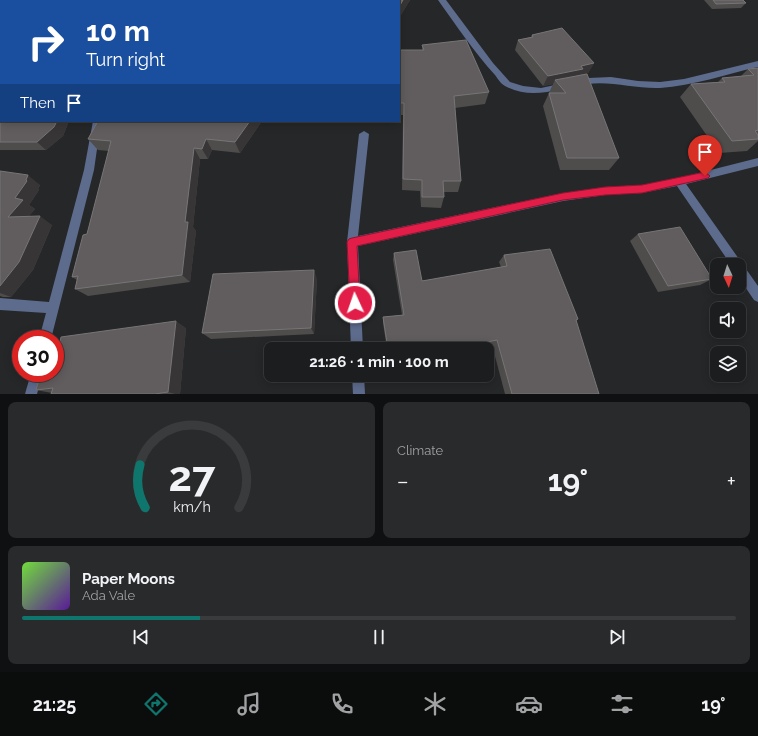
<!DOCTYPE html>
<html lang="en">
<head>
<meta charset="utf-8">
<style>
  body { margin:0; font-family:Raleway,sans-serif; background:#292a2c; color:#f1f3f6; height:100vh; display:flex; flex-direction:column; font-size:15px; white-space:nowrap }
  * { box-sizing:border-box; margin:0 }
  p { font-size:13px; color:#a0a2a4 }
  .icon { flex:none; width:22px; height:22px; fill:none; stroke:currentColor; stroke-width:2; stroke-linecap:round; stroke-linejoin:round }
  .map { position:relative; height:394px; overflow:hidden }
  .details { display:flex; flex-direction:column; gap:8px; padding:8px; background:#0f1011; flex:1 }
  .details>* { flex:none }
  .banner { position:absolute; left:0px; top:0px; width:400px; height:122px; box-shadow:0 2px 10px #0003,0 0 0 1px #3a3b3d; background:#1a4fa0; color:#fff; overflow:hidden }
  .needle { width:26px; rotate:176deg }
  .tools { position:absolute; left:710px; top:258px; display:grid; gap:8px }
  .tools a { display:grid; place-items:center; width:36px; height:36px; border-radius:8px; background:#1c1d1f; box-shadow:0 2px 10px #0003,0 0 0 1px #3a3b3d; font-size:20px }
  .speed { position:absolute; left:12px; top:330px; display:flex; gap:8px; font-size:20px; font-weight:700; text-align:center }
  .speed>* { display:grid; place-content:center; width:52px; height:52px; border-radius:50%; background:#1c1d1f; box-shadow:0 2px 10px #0003,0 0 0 1px #3a3b3d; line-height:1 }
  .speed .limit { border:6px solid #d22; background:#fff; color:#111 }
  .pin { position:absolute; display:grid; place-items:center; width:34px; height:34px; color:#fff; margin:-41px -17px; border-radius:50% 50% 50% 0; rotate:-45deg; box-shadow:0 0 4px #0007 }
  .pin .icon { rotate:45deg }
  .me { position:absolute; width:44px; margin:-22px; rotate:357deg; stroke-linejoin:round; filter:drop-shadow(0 0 3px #0008) }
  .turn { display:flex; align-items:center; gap:14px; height:84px; padding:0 20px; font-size:18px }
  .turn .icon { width:52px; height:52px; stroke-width:2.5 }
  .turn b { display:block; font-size:28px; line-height:34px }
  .then { display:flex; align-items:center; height:38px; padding:0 20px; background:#0003; gap:8px; font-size:15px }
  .big { font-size:30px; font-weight:700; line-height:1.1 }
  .details .tile { flex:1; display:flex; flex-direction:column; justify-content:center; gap:6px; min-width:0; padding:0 14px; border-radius:8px; background:#292a2c }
  .details .dial { align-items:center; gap:0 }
  .dial svg { height:104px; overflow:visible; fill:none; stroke:#3a3b3d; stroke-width:7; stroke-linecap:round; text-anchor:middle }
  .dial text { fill:#f1f3f6; stroke:none }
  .song { display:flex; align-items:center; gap:12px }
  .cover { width:48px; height:48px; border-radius:6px; background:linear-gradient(135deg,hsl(100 70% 55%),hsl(270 70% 35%)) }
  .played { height:4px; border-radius:2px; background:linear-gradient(90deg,#0f766e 25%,#3a3b3d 25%) }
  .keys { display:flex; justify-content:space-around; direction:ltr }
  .heat { display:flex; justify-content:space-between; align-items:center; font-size:22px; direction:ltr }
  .details .tiles { flex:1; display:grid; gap:8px; grid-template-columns:1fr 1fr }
  .tile:last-child { grid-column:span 2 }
  .trip { position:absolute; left:264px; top:342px; width:230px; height:40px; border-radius:8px; background:#1c1d1f; box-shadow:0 2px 10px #0003,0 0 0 1px #3a3b3d; font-weight:700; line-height:40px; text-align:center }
  .tab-bar { display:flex; height:64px; justify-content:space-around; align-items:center; background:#0b0c0c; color:#a0a2a4 }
  .tab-bar .icon { width:28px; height:28px }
  .tab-bar .selected { color:#0f766e }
  .tab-bar b { font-size:18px; color:#f1f3f6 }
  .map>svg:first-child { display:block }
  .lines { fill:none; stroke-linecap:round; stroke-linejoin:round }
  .minor { fill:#5d6b8d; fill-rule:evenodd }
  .wall { fill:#4f4c4c }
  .shaded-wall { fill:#373536 }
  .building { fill:#615d5e; stroke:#777575 }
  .route { fill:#e11d48; stroke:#92132f }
</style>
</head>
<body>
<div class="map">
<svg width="758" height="394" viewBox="0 0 758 394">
  <rect width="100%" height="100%" fill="#262729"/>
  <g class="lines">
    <g class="minor">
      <polygon points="226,0 235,0 225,1"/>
      <path d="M438,0H446L493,63L510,82L523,86L541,88L588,78L611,77L638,81L660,82L684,79L758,61V67C726,74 693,86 660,88C636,89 612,81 588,84C560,88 532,101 505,86C501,84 498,79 495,75C474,52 456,25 438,0Z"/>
      <polygon points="93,121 101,121 94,170 51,339 39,339 46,313 0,310 0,298 49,302 84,170"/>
      <polygon points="364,131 369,134 358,236 563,193 605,187 642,185 679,178 758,158 758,166 686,184 758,286 758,302 754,300 739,278 739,265 731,265 677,186 642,193 605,195 563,201 358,246 363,349 351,349 347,242 359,134"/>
      <polygon points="31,373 43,373 37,394 25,394"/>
      <polygon points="352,375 364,375 365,394 353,394"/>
    </g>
  </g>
  <g class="wall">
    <polygon points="0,0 1,1 1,121 69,121 63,136 46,150 0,150"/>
    <polygon points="250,0 410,0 399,18 399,1 250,1"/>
    <polygon points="704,0 743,0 746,3 741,8 712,9"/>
    <polygon points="532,35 594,63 588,73 579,76 619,158 609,170 560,170 543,106 553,84 543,86 515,50 518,40 531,37"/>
    <polygon points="422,45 489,92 485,104 455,108 461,181 458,192 443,192 444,197 441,208 421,207 420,191 402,190 403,115 399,115 399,50 422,50"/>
    <polygon points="758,68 758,141 747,151 719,153 680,97 691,84 718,82 722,78 741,76 748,69"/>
    <polygon points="262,121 240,153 212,150 208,159 200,159 193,227 196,231 190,282 88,296 75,289 77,280 72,277 87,234 109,151 98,150 88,139"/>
    <polygon points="0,171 40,185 38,189 39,190 29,205 35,209 29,216 52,225 33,270 11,297 3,297 0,296"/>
    <polygon points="638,234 712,279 700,285 658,292 630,241"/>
    <polygon points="394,253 422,281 501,267 499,262 504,255 578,319 576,321 599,394 505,394 492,345 470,349 387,349 383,323 383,317 402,315 393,260"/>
    <polygon points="317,279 314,334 211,339 202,333"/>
    <polygon points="186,328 180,394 51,394 52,393 36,390"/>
    <polygon points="385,375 420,375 385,380"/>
  </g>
  <g class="shaded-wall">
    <polygon points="134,0 151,0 150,1 132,1"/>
    <polygon points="172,0 198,0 195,1 170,1"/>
    <polygon points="327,0 333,0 334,1 326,1"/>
    <polygon points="403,0 410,0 399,18 399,7"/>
    <polygon points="594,63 588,73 579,75 577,79 555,80 553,84 543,86 548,76"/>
    <polygon points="57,121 69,121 63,136 46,150 37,142"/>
    <polygon points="250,121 262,121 240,153 235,142"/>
    <polygon points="206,139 212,150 208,159 202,149"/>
    <polygon points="194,148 200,159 193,227 196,231 190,282 182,275 185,222"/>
    <polygon points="28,175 40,185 38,189 39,190 29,205 35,209 21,226 8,217 15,198"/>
    <polygon points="40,216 52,225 33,270 11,297 0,293 0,286"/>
    <polygon points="314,270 317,279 314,334 311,328"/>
    <polygon points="176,321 186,328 180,394 175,394 168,392"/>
  </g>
  <g class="building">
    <polygon points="0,0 134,0 132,1 1,1 1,121 57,121 54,127 37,142 0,142"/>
    <polygon points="158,0 172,0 170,1 159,1"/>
    <polygon points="269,0 327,0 326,1 273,1"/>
    <polygon points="368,0 403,0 399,7 399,1 372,1"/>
    <polygon points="713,0 743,0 746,3 716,4"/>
    <polygon points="562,28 594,63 581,66 583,69 548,76 518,40 533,37 532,35"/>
    <polygon points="466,40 489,92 454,96 461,181 443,181 444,197 422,197 422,180 403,179 404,103 399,103 399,50 424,50 422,45"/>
    <polygon points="758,68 758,130 755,131 758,135 758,139 732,141 691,84 725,82 722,78 754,75 748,69"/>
    <polygon points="587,74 619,158 567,158 549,93 566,93 555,80"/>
    <polygon points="98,121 250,121 235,142 206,139 202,149 194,148 185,222 188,222 182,275 75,289 78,276 72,277 83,235 87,234 111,141 88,139"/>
    <polygon points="0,171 28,175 26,180 27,181 15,198 23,200 8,217 40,216 19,262 0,286"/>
    <polygon points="680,227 712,279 668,286 638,234"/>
    <polygon points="550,249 578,319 576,320 599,394 512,394 497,340 450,349 388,349 383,317 404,315 394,253 416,250 422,281 507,266 504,255"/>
    <polygon points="314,270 311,328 202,333 213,274"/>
    <polygon points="176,321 168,392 155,394 51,394 53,388 36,390 41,373 55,373 55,352 58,351 61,337"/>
    <polygon points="385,375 399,375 385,377"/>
  </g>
  <polygon class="route" points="705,172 710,176 708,178 642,193 605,195 563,200 357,246 360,303 359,307 355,309 351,307 350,303 347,242 349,239 352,238 563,193 605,187 642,185"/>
</svg>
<div class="tools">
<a><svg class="needle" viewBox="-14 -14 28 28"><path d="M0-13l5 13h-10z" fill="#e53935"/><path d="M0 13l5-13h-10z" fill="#a0a2a4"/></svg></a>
<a><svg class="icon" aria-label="sound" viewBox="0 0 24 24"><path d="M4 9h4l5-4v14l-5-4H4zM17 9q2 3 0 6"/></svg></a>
<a><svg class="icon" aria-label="layers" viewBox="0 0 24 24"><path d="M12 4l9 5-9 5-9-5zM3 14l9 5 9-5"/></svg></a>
</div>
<div class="speed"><div class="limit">30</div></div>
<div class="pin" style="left:705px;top:176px;background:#d93025"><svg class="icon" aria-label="arrive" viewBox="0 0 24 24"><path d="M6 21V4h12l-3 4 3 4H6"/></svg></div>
<svg class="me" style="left:355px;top:303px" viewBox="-20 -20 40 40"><circle r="17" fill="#e11d48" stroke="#fff" stroke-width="3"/><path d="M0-11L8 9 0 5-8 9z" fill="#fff"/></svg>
<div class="trip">21:26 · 1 min · 100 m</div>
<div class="banner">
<div class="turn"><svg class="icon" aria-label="right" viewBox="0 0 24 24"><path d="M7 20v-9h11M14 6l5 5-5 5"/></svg><div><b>10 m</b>Turn right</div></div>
<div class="then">Then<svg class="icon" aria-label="arrive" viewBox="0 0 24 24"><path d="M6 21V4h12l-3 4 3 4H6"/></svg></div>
</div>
</div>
<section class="details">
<div class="tiles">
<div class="tile dial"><svg viewBox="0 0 100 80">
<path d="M14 69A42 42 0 1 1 86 69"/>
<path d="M14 69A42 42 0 0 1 10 36" stroke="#0f766e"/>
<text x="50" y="56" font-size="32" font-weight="700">27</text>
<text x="50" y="72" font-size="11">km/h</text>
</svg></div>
<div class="tile"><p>Climate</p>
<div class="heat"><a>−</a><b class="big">19°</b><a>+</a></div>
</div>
<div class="tile">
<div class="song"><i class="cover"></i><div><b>Paper Moons</b><p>Ada Vale</p></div></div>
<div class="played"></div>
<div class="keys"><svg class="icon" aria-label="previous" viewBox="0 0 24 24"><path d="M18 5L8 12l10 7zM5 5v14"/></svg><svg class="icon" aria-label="pause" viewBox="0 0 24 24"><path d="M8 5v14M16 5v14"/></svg><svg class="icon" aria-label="next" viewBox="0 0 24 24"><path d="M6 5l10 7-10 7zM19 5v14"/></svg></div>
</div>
</div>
</section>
<nav class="tab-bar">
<b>21:25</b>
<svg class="icon selected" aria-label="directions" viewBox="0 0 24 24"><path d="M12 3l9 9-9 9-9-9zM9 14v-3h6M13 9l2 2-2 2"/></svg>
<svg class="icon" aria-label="music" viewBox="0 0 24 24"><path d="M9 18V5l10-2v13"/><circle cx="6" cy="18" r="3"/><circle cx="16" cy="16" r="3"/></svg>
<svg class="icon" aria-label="phone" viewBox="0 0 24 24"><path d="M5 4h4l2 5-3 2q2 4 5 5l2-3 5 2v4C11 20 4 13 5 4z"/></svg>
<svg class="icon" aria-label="climate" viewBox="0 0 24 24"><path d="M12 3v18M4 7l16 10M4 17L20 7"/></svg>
<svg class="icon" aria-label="car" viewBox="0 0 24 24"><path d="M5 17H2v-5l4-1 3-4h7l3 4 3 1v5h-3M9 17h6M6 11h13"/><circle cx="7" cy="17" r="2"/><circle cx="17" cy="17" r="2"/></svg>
<svg class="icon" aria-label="filters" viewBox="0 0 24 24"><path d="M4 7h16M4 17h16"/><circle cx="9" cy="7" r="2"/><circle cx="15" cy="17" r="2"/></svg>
<b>19°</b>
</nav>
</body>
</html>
